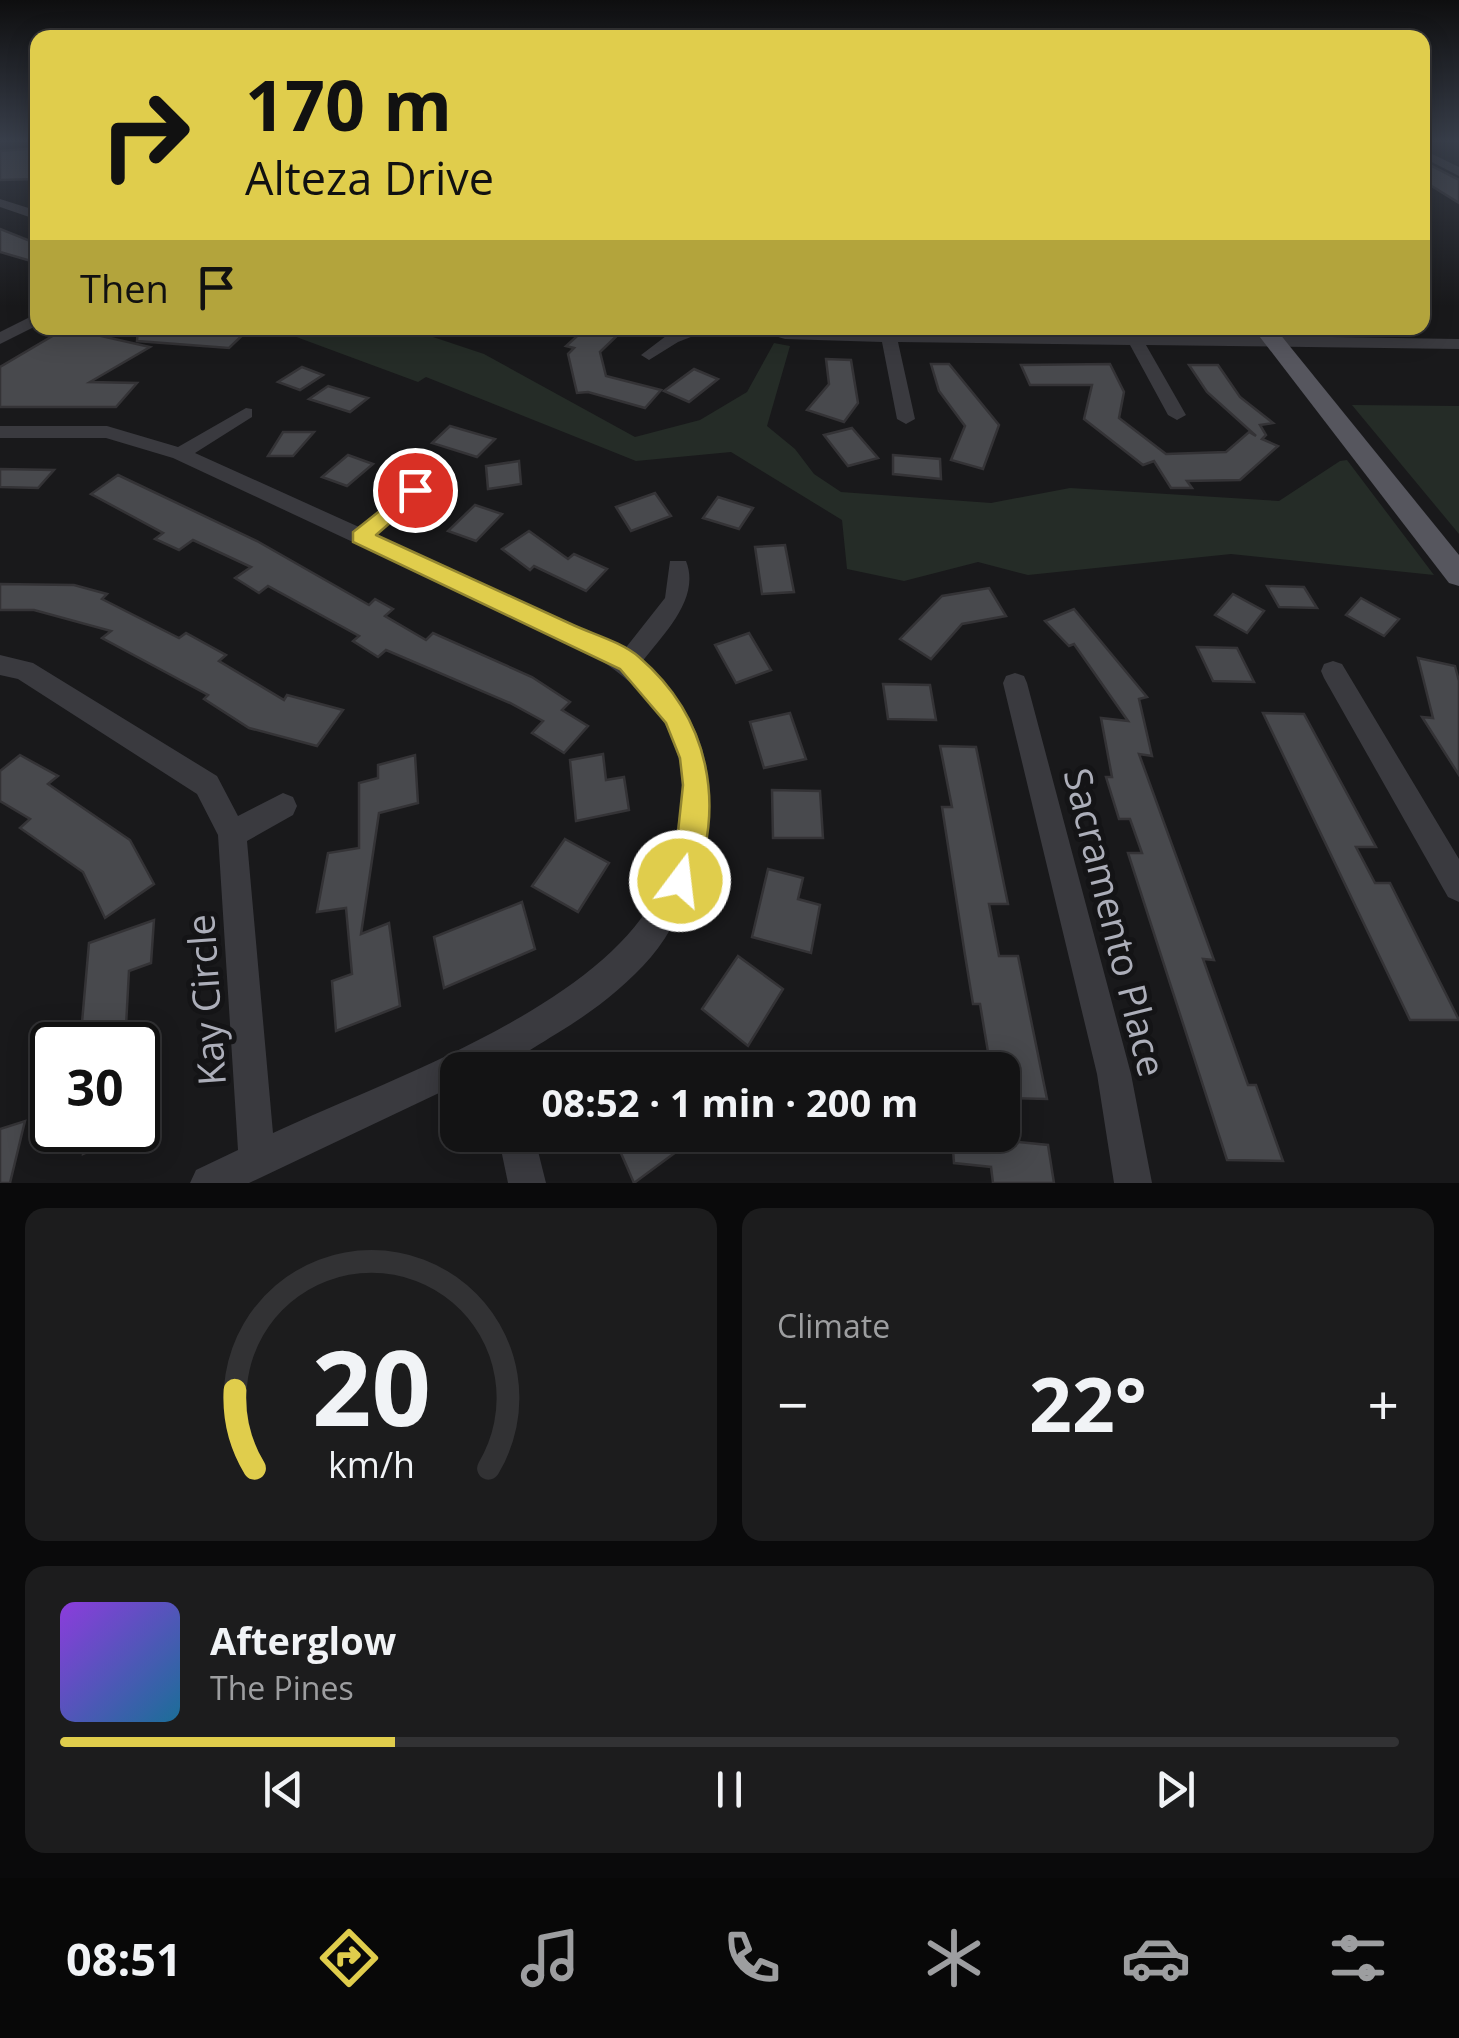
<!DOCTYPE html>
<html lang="en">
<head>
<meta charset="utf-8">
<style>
  body { margin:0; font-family:"Open Sans",sans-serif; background:#1c1c1d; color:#f1f3f6; height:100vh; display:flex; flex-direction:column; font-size:38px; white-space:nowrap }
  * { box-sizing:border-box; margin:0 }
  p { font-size:32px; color:#9d9ea0 }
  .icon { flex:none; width:55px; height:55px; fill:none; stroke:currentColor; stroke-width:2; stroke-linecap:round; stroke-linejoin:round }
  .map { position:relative; height:1183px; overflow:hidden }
  .drawer { display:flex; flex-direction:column; gap:25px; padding:25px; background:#0a0a0b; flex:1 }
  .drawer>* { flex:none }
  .banner { position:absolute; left:30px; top:30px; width:1400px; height:305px; border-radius:20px; box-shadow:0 5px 25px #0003,0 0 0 2px #323234; background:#e0cd4c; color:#111; overflow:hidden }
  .speed { position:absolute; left:30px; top:1022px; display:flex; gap:20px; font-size:50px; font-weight:700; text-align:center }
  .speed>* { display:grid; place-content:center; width:130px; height:130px; border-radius:50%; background:#131314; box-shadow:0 5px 25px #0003,0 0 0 2px #323234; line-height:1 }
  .speed .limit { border:5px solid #111; border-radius:15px; background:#fff; color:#111 }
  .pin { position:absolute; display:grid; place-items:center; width:85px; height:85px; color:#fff; margin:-42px; border:5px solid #fff; border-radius:50%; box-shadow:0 2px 10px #0007 }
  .me { position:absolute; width:110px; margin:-55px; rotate:15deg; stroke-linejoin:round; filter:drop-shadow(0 0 8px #0008) }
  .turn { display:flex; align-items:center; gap:35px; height:210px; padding:0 50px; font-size:45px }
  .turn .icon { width:130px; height:130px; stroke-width:2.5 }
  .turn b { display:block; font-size:70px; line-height:85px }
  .then { display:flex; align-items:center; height:95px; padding:0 50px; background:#0003; gap:20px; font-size:38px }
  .big { font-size:75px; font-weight:700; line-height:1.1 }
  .drawer .tile { flex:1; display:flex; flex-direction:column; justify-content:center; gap:15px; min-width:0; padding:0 35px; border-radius:20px; background:#1c1c1d }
  .drawer .dial { align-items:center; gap:0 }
  .dial svg { height:260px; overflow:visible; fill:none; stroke:#323234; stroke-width:7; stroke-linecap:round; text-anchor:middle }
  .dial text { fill:#f1f3f6; stroke:none }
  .song { display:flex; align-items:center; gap:30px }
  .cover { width:120px; height:120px; border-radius:15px; background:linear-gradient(135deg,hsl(270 70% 55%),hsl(200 70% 35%)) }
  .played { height:10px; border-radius:5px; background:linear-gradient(90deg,#e0cd4c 25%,#323234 25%) }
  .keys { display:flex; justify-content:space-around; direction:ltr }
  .heat { display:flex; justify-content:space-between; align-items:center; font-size:55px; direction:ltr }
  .drawer .tiles { flex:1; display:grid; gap:25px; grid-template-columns:1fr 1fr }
  .tile:last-child { grid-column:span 2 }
  .trip { position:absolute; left:440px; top:1052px; width:580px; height:100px; border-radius:20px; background:#131314; box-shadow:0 5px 25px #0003,0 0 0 2px #323234; font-weight:700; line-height:100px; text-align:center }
  .tab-bar { display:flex; height:160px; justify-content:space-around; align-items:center; background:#080808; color:#9d9ea0 }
  .tab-bar .icon { width:70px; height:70px }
  .tab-bar .current { color:#e0cd4c }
  .tab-bar b { font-size:45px; color:#f1f3f6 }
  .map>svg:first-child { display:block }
  .green { fill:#252c27 }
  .building { fill:#48494d; stroke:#343336; stroke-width:2.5 }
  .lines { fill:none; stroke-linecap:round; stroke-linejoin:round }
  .minor { fill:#3a3a3f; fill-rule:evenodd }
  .major { fill:#56565e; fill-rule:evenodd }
  .route { fill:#e0cd4c; stroke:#928531; stroke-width:2.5 }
  .labels { text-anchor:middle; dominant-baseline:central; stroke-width:10; stroke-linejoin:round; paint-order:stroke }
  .near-street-label { font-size:38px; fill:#acaeb9; stroke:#141416 }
</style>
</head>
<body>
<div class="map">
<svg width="1459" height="1183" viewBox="0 0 1459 1183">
  <rect width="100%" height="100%" fill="#19191b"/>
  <g class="green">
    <polygon points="294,328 406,328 484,354 635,437 700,420 747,392 774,343 790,346 767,426 795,449 814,474 841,492 991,503 1070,488 1279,501 1340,461 1347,460 1434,575 1231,554 1028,575 978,562 904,581 847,569 842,520 731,452 636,461 426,377 418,382 291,335"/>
    <polygon points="1352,405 1459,406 1459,534"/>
  </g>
  <g class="building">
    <polygon points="38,148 38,179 0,180 0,151"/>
    <polygon points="1422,161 1459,180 1459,203 1422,180"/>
    <polygon points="0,229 38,244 38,263 0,252"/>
    <polygon points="66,328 150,347 90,382 137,383 116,407 0,407 0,367"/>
    <polygon points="138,328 250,328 229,348 137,341"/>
    <polygon points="586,328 625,328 600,352 606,376 661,390 645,408 588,392 577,393 568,354 574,348 566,346"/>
    <polygon points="826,359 851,360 858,403 844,422 807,410 829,384"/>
    <polygon points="931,364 949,364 999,425 983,469 951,460 965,426 939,391"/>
    <polygon points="1110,364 1124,392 1119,418 1166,454 1226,452 1249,432 1256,436 1207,392 1189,365 1218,365 1240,397 1273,423 1260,425 1266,435 1262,439 1278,446 1240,480 1187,481 1192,488 1171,488 1154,461 1143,465 1084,419 1092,385 1030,385 1021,365"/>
    <polygon points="302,367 323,375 300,390 278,382"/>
    <polygon points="694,369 718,379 689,402 664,391"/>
    <polygon points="328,386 368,398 350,412 309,399"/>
    <polygon points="450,426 495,439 477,457 432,443"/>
    <polygon points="852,428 878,458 848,466 824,435"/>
    <polygon points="283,432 314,432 293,456 268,456"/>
    <polygon points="348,455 373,464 347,486 322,477"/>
    <polygon points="893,455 940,459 941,479 893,474"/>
    <polygon points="519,461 521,484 488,489 486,466"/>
    <polygon points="0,469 54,470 38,488 0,487"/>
    <polygon points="118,475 257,541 369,605 375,599 393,609 385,616 426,640 433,633 532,677 570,702 562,710 588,726 564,753 532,733 543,721 510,703 386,650 378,657 353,641 359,636 268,586 259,593 235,578 251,567 193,540 179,550 155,539 163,533 91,494"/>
    <polygon points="655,493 671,516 631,531 616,507"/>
    <polygon points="718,497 753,508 739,529 703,518"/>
    <polygon points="475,505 502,514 476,541 448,531"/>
    <polygon points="529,531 568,559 574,554 607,569 586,591 534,566 530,570 502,549"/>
    <polygon points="785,545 794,592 762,594 755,547"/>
    <polygon points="0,584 74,585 107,594 102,599 179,638 186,633 226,655 219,661 284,700 287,695 343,710 317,746 249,728 204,699 208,695 102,638 111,631 34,610 0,610"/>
    <polygon points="1267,586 1304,587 1317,608 1279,607"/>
    <polygon points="989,588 1006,616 962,624 931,659 900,639 942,596"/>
    <polygon points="1233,594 1264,611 1247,633 1215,615"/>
    <polygon points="1361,598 1399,619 1384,636 1346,615"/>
    <polygon points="1074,609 1147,697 1139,699 1152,756 1139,754 1214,960 1203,959 1248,1085 1256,1085 1283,1161 1227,1160 1128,853 1142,853 1130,819 1119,819 1106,777 1112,777 1101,718 1128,721 1074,644 1069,646 1045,621"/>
    <polygon points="749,633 771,670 736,683 715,645"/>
    <polygon points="1197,647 1237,648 1254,682 1213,681"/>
    <polygon points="1418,658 1455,666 1459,681 1459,775 1422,717 1433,718"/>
    <polygon points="883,684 930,685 936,720 888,719"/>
    <polygon points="790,713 806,759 764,768 750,722"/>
    <polygon points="1263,713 1304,714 1376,847 1356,847 1375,883 1390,883 1459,1020 1410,1020"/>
    <polygon points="940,746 976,747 1008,904 989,904 999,956 1018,956 1047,1099 1002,1098 1002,1070 991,1070 980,1004 973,1004 965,955 942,807 952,807"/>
    <polygon points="603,754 606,780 624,777 629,810 576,821 570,760"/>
    <polygon points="20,755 58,776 48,784 130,840 154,884 105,918 83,872 20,828 30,819 0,801 0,771"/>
    <polygon points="415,755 418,803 379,813 361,934 389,923 400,1006 336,1031 332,981 352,974 346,908 317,912 328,853 359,848 359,783 378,778 378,765"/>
    <polygon points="772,790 820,791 823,838 773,838"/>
    <polygon points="565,839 609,863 578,912 532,886"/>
    <polygon points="768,869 803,878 798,899 820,905 811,953 752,937"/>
    <polygon points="522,902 535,949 444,988 434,937"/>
    <polygon points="154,920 151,963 129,971 125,1045 80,1045 89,943"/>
    <polygon points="738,956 783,989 748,1046 702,1009"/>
    <polygon points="25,1121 10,1183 0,1183 0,1129"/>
    <polygon points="84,1130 136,1130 83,1154"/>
    <polygon points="613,1135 699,1135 634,1183"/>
    <polygon points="952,1135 1048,1145 1054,1183 993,1183 991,1167 954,1163"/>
  </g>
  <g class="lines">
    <g class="minor">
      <polygon points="1422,149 1459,167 1459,176 1422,157"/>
      <polygon points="0,199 38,211 38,220 0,207"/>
      <polygon points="38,313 38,325 0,344 0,332"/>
      <polygon points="691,328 714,328 678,342 649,360 641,355 666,336"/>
      <polygon points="748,328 1459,339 1459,349 1146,345 1186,415 1177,420 1168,415 1130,345 898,342 915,419 906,424 897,419 882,342 785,339"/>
      <path d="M246,408L252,409V417L195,453L359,527L408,485H422L425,490L422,495L376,535L624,650L665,598L670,561H686C701,599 663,634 642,662C711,721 724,792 694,876C683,905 671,934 651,957C624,988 591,1013 556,1034C536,1046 511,1064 488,1070C479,1072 467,1070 458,1070V1084L249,1183H190L196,1170L238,1150L218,835L197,794L18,679L0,675V655L33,663L217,776L238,816L283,793L293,797L297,806L293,815L247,841L273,1133C387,1080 601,1007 658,891C671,865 675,839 680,811C692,734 644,684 582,649L173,458L106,438H0V426H107L178,447Z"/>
      <polygon points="1333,661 1342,664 1459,859 1459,902 1448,897 1324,678 1321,671 1324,664"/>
      <polygon points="1015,673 1024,676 1027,683 1131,1074 1152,1183 1114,1183 1097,1074 1003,683 1006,676"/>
      <polygon points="498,1135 534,1135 546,1183 508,1183"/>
    </g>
    <polygon class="major" points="1253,328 1275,328 1459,555 1459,586 1449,583"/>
  </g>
  <linearGradient id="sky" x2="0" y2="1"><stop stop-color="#0e0e0f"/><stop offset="0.46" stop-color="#383e4a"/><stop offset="1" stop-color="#383e4a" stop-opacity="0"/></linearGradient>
  <rect width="1459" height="306" fill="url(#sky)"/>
  <path class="route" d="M415,483L422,485V495L376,535C441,565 506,595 571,624C592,634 622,642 639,657C710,718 727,807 691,891L680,896L670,891L665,881L676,851L683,785L680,758L666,723L620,669L353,542V532Z"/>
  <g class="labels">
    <g class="near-street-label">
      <text transform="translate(1116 922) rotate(76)">Sacramento Place</text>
      <text transform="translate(205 1000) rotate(-94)">Kay Circle</text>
    </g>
  </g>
</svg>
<div class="speed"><div class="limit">30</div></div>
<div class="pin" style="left:415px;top:490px;background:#d93025"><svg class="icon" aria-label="arrive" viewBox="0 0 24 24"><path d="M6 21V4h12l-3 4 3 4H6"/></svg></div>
<svg class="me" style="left:680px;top:881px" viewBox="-20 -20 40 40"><circle r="17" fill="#e0cd4c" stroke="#fff" stroke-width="3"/><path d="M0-11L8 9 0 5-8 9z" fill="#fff"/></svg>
<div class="trip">08:52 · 1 min · 200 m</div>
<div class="banner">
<div class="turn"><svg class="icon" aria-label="right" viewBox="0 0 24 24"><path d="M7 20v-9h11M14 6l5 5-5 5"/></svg><div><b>170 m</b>Alteza Drive</div></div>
<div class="then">Then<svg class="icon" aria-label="arrive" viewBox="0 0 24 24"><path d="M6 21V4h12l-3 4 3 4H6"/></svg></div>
</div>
</div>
<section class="drawer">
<div class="tiles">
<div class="tile dial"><svg viewBox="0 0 100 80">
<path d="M14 69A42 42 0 1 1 86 69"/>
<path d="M14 69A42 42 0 0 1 8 45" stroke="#e0cd4c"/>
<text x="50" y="56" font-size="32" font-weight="700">20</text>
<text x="50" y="72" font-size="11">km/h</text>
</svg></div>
<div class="tile"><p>Climate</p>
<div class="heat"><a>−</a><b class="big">22°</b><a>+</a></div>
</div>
<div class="tile">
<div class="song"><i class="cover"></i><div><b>Afterglow</b><p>The Pines</p></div></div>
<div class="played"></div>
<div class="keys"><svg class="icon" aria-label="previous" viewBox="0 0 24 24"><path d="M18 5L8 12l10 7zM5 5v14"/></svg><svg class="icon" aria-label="pause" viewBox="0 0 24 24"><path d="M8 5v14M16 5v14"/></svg><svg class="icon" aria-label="next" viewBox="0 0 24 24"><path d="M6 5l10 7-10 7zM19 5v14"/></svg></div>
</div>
</div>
</section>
<nav class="tab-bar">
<b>08:51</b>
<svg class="icon current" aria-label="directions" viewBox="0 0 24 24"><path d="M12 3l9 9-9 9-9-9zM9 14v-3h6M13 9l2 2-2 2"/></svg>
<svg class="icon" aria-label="music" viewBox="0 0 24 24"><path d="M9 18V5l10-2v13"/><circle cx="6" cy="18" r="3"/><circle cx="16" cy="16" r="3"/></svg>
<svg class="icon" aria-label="phone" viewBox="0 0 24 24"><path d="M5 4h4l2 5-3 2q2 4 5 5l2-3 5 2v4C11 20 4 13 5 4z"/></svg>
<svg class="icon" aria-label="climate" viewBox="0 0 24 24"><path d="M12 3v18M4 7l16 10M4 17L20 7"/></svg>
<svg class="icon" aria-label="car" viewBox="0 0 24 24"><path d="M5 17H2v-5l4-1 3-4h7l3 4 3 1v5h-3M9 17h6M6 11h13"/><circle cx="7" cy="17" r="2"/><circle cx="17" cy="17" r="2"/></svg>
<svg class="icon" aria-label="filters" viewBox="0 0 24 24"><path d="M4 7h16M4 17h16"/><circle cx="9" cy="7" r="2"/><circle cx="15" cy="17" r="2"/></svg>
</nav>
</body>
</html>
